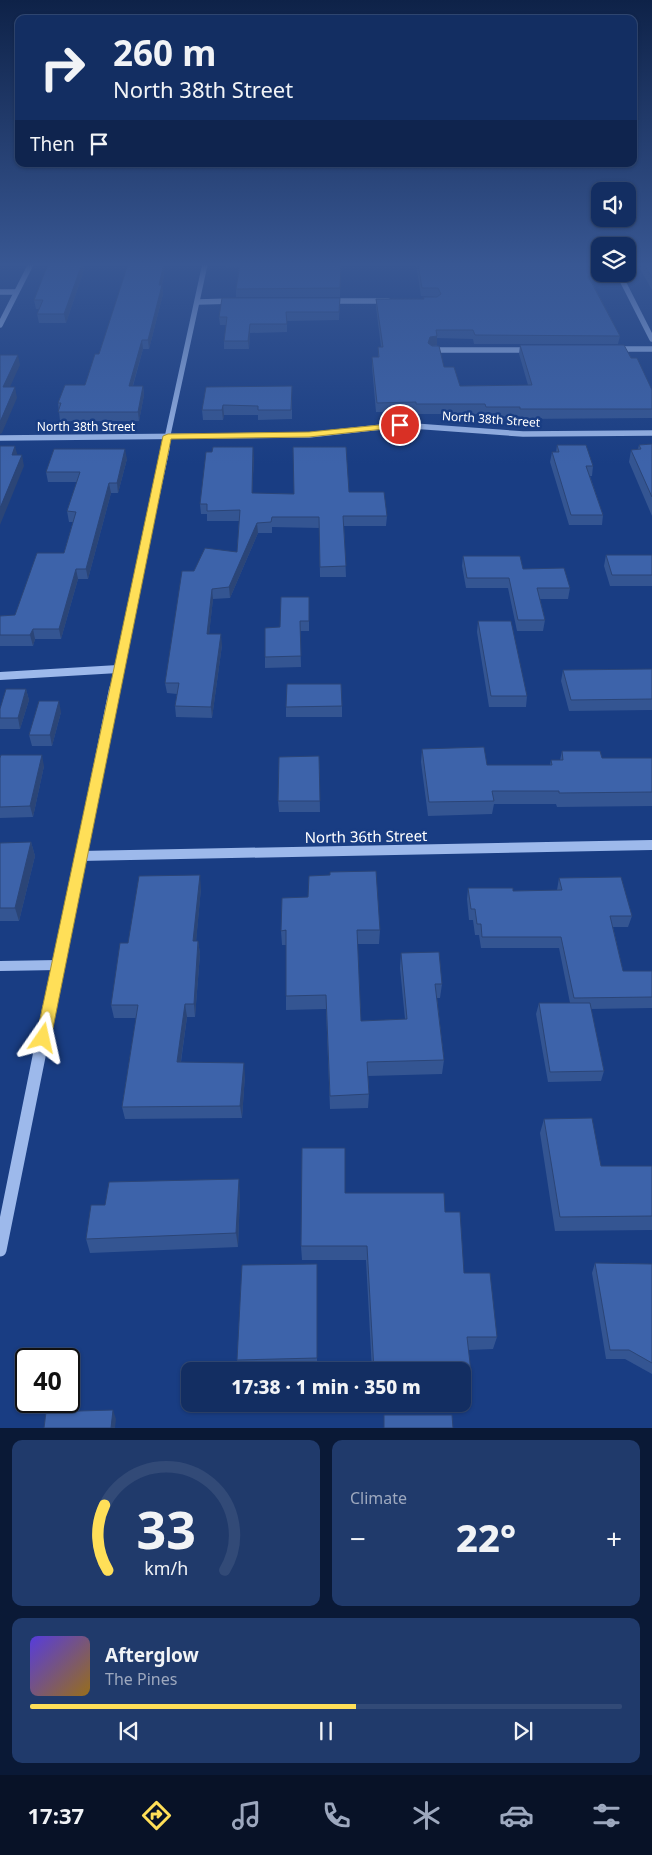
<!DOCTYPE html>
<html lang="en">
<head>
<meta charset="utf-8">
<style>
  body { margin:0; font-family:"Noto Sans",sans-serif; background:#203a6b; color:#f1f3f6; height:100vh; display:flex; flex-direction:column; font-size:19px; white-space:nowrap }
  * { box-sizing:border-box; margin:0 }
  p { font-size:16px; color:#9da8be }
  .icon { flex:none; width:28px; height:28px; fill:none; stroke:currentColor; stroke-width:2; stroke-linecap:round; stroke-linejoin:round }
  .map { position:relative; height:1428px; overflow:hidden }
  .panel { display:flex; flex-direction:column; gap:12px; padding:12px; background:#0a1936; flex:1 }
  .panel>* { flex:none }
  .guide { position:absolute; left:15px; top:15px; width:622px; height:152px; border-radius:10px; box-shadow:0 1px 4px #0004,0 0 0 1px #324a77; background:#132e62; color:#f1f3f6; overflow:hidden }
  .buttons { position:absolute; left:591px; top:182px; display:grid; gap:10px }
  .buttons a { display:grid; place-items:center; width:45px; height:45px; border-radius:10px; background:#132e62; box-shadow:0 1px 4px #0004,0 0 0 1px #324a77; font-size:25px }
  .speed { position:absolute; left:15px; top:1348px; display:flex; gap:10px; font-size:25px; font-weight:700; text-align:center }
  .speed>* { display:grid; place-content:center; width:65px; height:65px; border-radius:50%; background:#132e62; box-shadow:0 1px 4px #0004,0 0 0 1px #324a77; line-height:1 }
  .speed .limit { border:2px solid #111; border-radius:8px; background:#fff; color:#111 }
  .pin { position:absolute; display:grid; place-items:center; width:42px; height:42px; color:#fff; margin:-21px; border:2px solid #fff; border-radius:50%; box-shadow:0 1px 5px #0007 }
  .me { position:absolute; width:55px; margin:-28px; rotate:11deg; stroke-linejoin:round; filter:drop-shadow(0 0 4px #0008) }
  .turn { display:flex; align-items:center; gap:18px; height:105px; padding:0 15px; font-size:22px }
  .turn .icon { width:65px; height:65px; stroke-width:2.5 }
  .turn b { display:block; font-size:35px; line-height:42px }
  .then { display:flex; align-items:center; height:48px; padding:0 15px; background:#0003; gap:10px; font-size:19px }
  .big { font-size:38px; font-weight:800; line-height:1.1 }
  .panel .widget { flex:1; display:flex; flex-direction:column; justify-content:center; gap:8px; min-width:0; padding:0 18px; border-radius:10px; background:#203a6b }
  .panel .dial { align-items:center; gap:0 }
  .dial svg { height:130px; overflow:visible; fill:none; stroke:#324a77; stroke-width:7; stroke-linecap:round; text-anchor:middle }
  .dial text { fill:#f1f3f6; stroke:none }
  .song { display:flex; align-items:center; gap:15px }
  .cover { width:60px; height:60px; border-radius:8px; background:linear-gradient(135deg,hsl(250 70% 55%),hsl(40 70% 35%)) }
  .played { height:5px; border-radius:2px; background:linear-gradient(90deg,#ffdf58 55%,#324a77 55%) }
  .keys { display:flex; justify-content:space-around; direction:ltr }
  .heat { display:flex; justify-content:space-between; align-items:center; font-size:28px; direction:ltr }
  .panel .tiles { flex:1; display:grid; gap:12px; grid-template-columns:1fr 1fr }
  .widget:last-child { grid-column:span 2 }
  .trip { position:absolute; left:181px; top:1362px; width:290px; height:50px; border-radius:10px; background:#132e62; box-shadow:0 1px 4px #0004,0 0 0 1px #324a77; font-weight:800; line-height:50px; text-align:center }
  .tabs { display:flex; height:80px; justify-content:space-around; align-items:center; background:#081227; color:#9da8be }
  .tabs .icon { width:35px; height:35px }
  .tabs .selected { color:#ffdf58 }
  .tabs b { font-size:22px; color:#f1f3f6 }
  .map>svg:first-child { display:block }
  .lines { fill:none; stroke-linecap:round; stroke-linejoin:round }
  .minor-far3 { stroke:#9db9eb; stroke-width:5.5 }
  .minor-far2 { stroke:#9db9eb; stroke-width:8 }
  .minor-far1 { stroke:#9db9eb; stroke-width:10 }
  .minor { stroke:#9db9eb; stroke-width:13 }
  .wall { fill:#345592 }
  .shaded-wall { fill:#2b4577 }
  .building { fill:#3d63aa; stroke:#2b4577 }
  .route { fill:#ffdf58; stroke:#a69139 }
  .labels { text-anchor:middle; dominant-baseline:central; stroke-width:5; stroke-linejoin:round; paint-order:stroke }
  .far-street-label { font-size:12px; fill:#fff; stroke:#193d83 }
  .street-label { font-size:15px; fill:#fff; stroke:#193d83 }
</style>
</head>
<body>
<div class="map">
<svg width="652" height="1428" viewBox="0 0 652 1428">
  <rect width="100%" height="100%" fill="#193d83"/>
  <g class="lines">
    <g class="minor-far3">
      <polyline points="619,274 652,339"/>
      <polyline points="0,292 16,292"/>
      <polyline points="329,301 388,301"/>
      <polyline points="198,302 233,301"/>
      <polyline points="0,325 31,264"/>
      <polyline points="615,349 652,349"/>
      <polyline points="432,350 529,350"/>
      <polyline points="0,438 309,435 400,425 523,434 652,433"/>
      <polyline points="165,448 205,264"/>
    </g>
    <g class="minor-far2">
      <polyline points="0,676 118,669"/>
      <polyline points="114,690 166,447"/>
    </g>
    <g class="minor-far1">
      <polyline points="80,856 652,845"/>
      <polyline points="0,966 58,965"/>
      <polyline points="49,1009 114,689"/>
    </g>
    <polyline class="minor" points="0,1250 49,1007"/>
  </g>
  <g class="wall">
    <polygon points="54,264 86,264 66,323 39,323 37,314 40,309 36,309 34,300"/>
    <polygon points="166,264 162,285 163,294 149,349 143,349 133,386 143,386 144,395 139,421 60,421 58,403 85,385 99,354"/>
    <polygon points="225,264 341,264 340,297 236,297 236,289 239,267 225,267"/>
    <polygon points="416,264 587,264 593,276 592,282 620,336 618,344 474,344 473,339 437,338 437,345 444,367 460,386 528,385 519,354 520,345 631,358 652,390 652,418 519,419 518,416 485,417 484,414 415,414 415,412 376,412 372,367 372,357 378,357 378,347 381,347 376,307 376,299 423,299 437,297 421,296"/>
    <polygon points="641,264 652,264 652,290 640,269"/>
    <polygon points="340,298 339,320 287,321 287,332 250,333 249,349 224,349 224,341 226,325 220,325 219,317"/>
    <polygon points="292,386 292,419 258,420 258,415 224,415 223,420 203,420 202,410"/>
    <polygon points="652,444 652,516 629,462 631,450 638,449 639,445"/>
    <polygon points="557,445 593,466 592,476 590,476 603,515 602,525 569,525 550,462 552,452 556,452"/>
    <polygon points="254,457 252,493 294,494 349,492 387,516 386,526 344,526 346,577 320,577 319,528 272,527 272,533 258,533 230,598 213,599 209,634 222,645 212,718 176,717 175,706 177,694 167,693 165,683 194,571 237,552 239,521 207,521 207,514 201,514 200,504"/>
    <polygon points="127,459 118,493 111,493 88,579 78,579 61,639 35,639 33,646 0,646 0,616 15,615 64,553 73,522 69,522 67,511 77,482 48,482 46,472"/>
    <polygon points="606,555 652,555 652,586 610,586 604,566"/>
    <polygon points="463,556 523,569 570,588 568,599 540,599 545,620 543,631 517,631 508,588 466,588 462,566"/>
    <polygon points="309,597 309,631 300,631 301,667 265,668 265,657 280,627"/>
    <polygon points="478,621 527,696 526,707 489,707 477,632"/>
    <polygon points="652,669 652,710 569,711 561,681 563,670"/>
    <polygon points="26,689 29,700 20,729 0,729 0,709"/>
    <polygon points="342,706 342,717 286,717 286,707"/>
    <polygon points="61,712 52,746 32,746 29,735"/>
    <polygon points="422,749 487,765 550,765 551,760 560,760 562,751 602,758 652,758 652,806 557,807 556,804 494,804 492,814 428,816 421,762"/>
    <polygon points="319,756 320,812 279,812 278,801"/>
    <polygon points="0,758 44,766 33,817 0,818"/>
    <polygon points="31,842 35,856 19,921 0,921 0,843"/>
    <polygon points="559,878 632,916 628,927 613,927 623,971 652,971 652,1008 591,1009 604,1071 601,1081 548,1082 536,1014 539,1003 570,1003 559,948 481,948 479,935 475,935 473,920 469,920 467,899 468,888 513,891 557,890"/>
    <polygon points="201,888 196,941 198,941 200,954 195,1017 187,1017 181,1062 245,1075 242,1118 125,1119 122,1107 136,1018 114,1018 111,1005 128,943"/>
    <polygon points="380,930 379,944 357,944 361,1021 405,1019 400,968 401,953 442,984 440,998 437,998 444,1060 442,1074 368,1076 369,1094 368,1108 330,1109 326,1009 286,1010 286,945 282,945 281,931"/>
    <polygon points="544,1119 601,1166 652,1166 652,1230 555,1231 540,1133"/>
    <polygon points="345,1193 445,1212 464,1273 497,1337 493,1349 468,1350 471,1372 468,1384 462,1384 462,1371 372,1371 366,1260 302,1260 301,1246"/>
    <polygon points="240,1194 238,1247 90,1253 86,1239 105,1205"/>
    <polygon points="595,1263 652,1264 652,1374 625,1359 606,1359 592,1273"/>
    <polygon points="317,1264 317,1371 239,1371 237,1360"/>
  </g>
  <g class="shaded-wall">
    <polygon points="82,264 86,264 66,323 64,314"/>
    <polygon points="164,264 166,264 160,294 159,285"/>
    <polygon points="162,285 163,294 149,349 148,340"/>
    <polygon points="250,324 250,333 249,349 248,341"/>
    <polygon points="437,336 437,345 429,346 428,343 430,337"/>
    <polygon points="142,340 143,349 130,395 129,386"/>
    <polygon points="18,355 20,365 5,398 3,387"/>
    <polygon points="143,386 144,395 139,421 138,412"/>
    <polygon points="15,387 17,398 2,433 0,434 0,422"/>
    <polygon points="223,405 224,415 223,420 222,410"/>
    <polygon points="15,446 18,457 12,455"/>
    <polygon points="253,447 254,457 252,503 252,493"/>
    <polygon points="125,449 127,459 118,493 117,483"/>
    <polygon points="22,455 24,466 0,525 0,508"/>
    <polygon points="109,483 111,493 88,579 86,569"/>
    <polygon points="257,523 258,533 230,598 229,587"/>
    <polygon points="76,569 78,579 61,639 59,629"/>
    <polygon points="212,589 213,599 208,645 207,634"/>
    <polygon points="33,629 35,639 33,646 30,635"/>
    <polygon points="221,634 222,645 212,718 211,707"/>
    <polygon points="26,689 29,700 20,729 18,718"/>
    <polygon points="59,701 61,712 52,746 50,735"/>
    <polygon points="42,755 44,766 33,817 30,806"/>
    <polygon points="31,842 35,856 19,921 15,908"/>
    <polygon points="200,875 201,888 195,954 193,941"/>
    <polygon points="198,941 200,954 195,1017 194,1004"/>
    <polygon points="185,1004 187,1017 179,1074 177,1062"/>
    <polygon points="244,1063 245,1075 242,1118 240,1106"/>
    <polygon points="239,1179 240,1194 238,1247 236,1233"/>
    <polygon points="113,1410 116,1419 115,1428 111,1428"/>
  </g>
  <g class="building">
    <polygon points="48,264 82,264 64,314 37,314 43,300 34,300"/>
    <polygon points="128,264 164,264 159,285 162,285 148,340 142,340 129,386 143,386 138,412 58,412 61,403 58,403 65,385 85,385 95,354 99,354"/>
    <polygon points="240,264 341,264 340,288 236,289"/>
    <polygon points="418,264 587,264 593,276 588,276 620,336 475,335 473,330 436,330 437,336 430,337 428,343 432,346 439,346 444,367 454,367 460,386 532,385 520,345 624,345 631,358 637,358 652,390 652,409 520,409 520,407 486,407 485,404 416,404 416,402 377,403 372,357 379,357 378,347 383,347 376,299 424,299 423,297 437,297 441,294 438,288 422,288"/>
    <polygon points="644,264 652,264 652,278"/>
    <polygon points="222,298 340,298 339,312 286,312 287,324 250,324 248,341 224,341 227,317 219,317"/>
    <polygon points="0,355 18,355 3,387 15,387 0,422"/>
    <polygon points="292,386 291,410 258,410 258,406 223,405 222,410 202,410 206,387"/>
    <polygon points="652,444 652,497 631,450 641,449 639,445"/>
    <polygon points="557,445 586,445 593,466 586,466 603,515 571,515 552,452 559,452"/>
    <polygon points="0,446 15,446 12,455 22,455 0,508"/>
    <polygon points="213,447 253,447 252,493 294,494 293,447 346,447 349,492 384,492 387,516 343,516 346,566 320,567 319,517 272,517 271,522 257,523 229,587 212,589 207,634 221,634 211,707 175,706 179,683 165,683 182,571 194,571 205,548 237,552 240,510 207,511 207,504 200,504 206,452 212,452"/>
    <polygon points="54,449 125,449 117,483 109,483 86,569 76,569 59,629 33,629 30,635 0,635 0,616 15,615 37,553 64,553 76,512 67,511 80,472 46,472"/>
    <polygon points="606,555 652,555 652,575 612,575"/>
    <polygon points="463,556 520,556 523,569 564,568 570,588 537,588 545,620 518,620 509,578 467,578"/>
    <polygon points="281,597 309,597 309,621 300,621 301,656 265,657 265,628 280,627"/>
    <polygon points="478,621 511,621 527,696 491,696"/>
    <polygon points="652,669 652,699 571,700 563,670"/>
    <polygon points="287,684 341,684 342,706 286,707"/>
    <polygon points="6,689 26,689 18,718 0,718 0,709"/>
    <polygon points="39,701 59,701 50,735 29,735"/>
    <polygon points="484,747 487,765 552,765 551,760 563,760 562,751 600,751 602,758 652,758 652,792 559,793 559,791 492,791 494,801 429,802 422,749"/>
    <polygon points="1,755 42,755 30,806 0,807 0,758"/>
    <polygon points="319,756 320,801 278,801 279,757"/>
    <polygon points="31,842 15,908 0,908 0,843"/>
    <polygon points="376,871 380,930 357,930 361,1021 407,1019 401,953 439,952 442,984 435,984 444,1060 367,1062 369,1094 330,1096 326,995 286,996 286,930 281,931 282,898 308,897 309,876 330,875 330,872"/>
    <polygon points="200,875 193,941 198,941 194,1004 185,1004 177,1062 244,1063 240,1106 122,1107 138,1005 111,1005 120,943 128,943 139,876"/>
    <polygon points="621,877 632,916 610,916 623,971 652,971 652,997 574,998 561,937 482,937 481,924 477,924 475,909 471,909 468,888 513,888 513,891 562,890 559,878"/>
    <polygon points="539,1003 590,1003 604,1071 550,1072"/>
    <polygon points="592,1118 601,1166 652,1166 652,1216 560,1217 544,1119"/>
    <polygon points="302,1148 345,1148 345,1193 444,1193 445,1212 460,1212 464,1273 490,1273 497,1337 467,1337 471,1372 462,1372 462,1371 374,1371 367,1246 301,1246"/>
    <polygon points="239,1179 236,1233 86,1239 91,1205 105,1205 109,1182"/>
    <polygon points="595,1263 652,1264 652,1363 629,1350 610,1350"/>
    <polygon points="317,1264 317,1358 237,1360 242,1265"/>
    <polygon points="113,1410 111,1428 44,1428 46,1412"/>
    <polygon points="384,1415 452,1415 453,1428 384,1428"/>
  </g>
  <linearGradient id="sky" x2="0" y2="1"><stop stop-color="#0e2248"/><stop offset="0.57" stop-color="#385793"/><stop offset="1" stop-color="#385793" stop-opacity="0"/></linearGradient>
  <rect width="652" height="464" fill="url(#sky)"/>
  <polygon class="route" points="400,423 403,423 403,427 309,437 171,439 51,1038 48,1042 43,1044 38,1042 36,1038 163,436 168,434 309,432"/>
  <g class="labels">
    <g class="far-street-label">
      <text transform="translate(491 419) rotate(4)">North 38th Street</text>
      <text x="86" y="426">North 38th Street</text>
    </g>
    <g class="street-label">
      <text transform="translate(366 836) rotate(-1)">North 36th Street</text>
    </g>
  </g>
</svg>
<div class="buttons">
<a><svg class="icon" aria-label="sound" viewBox="0 0 24 24"><path d="M4 9h4l5-4v14l-5-4H4zM17 9q2 3 0 6"/></svg></a>
<a><svg class="icon" aria-label="layers" viewBox="0 0 24 24"><path d="M12 4l9 5-9 5-9-5zM3 14l9 5 9-5"/></svg></a>
</div>
<div class="speed"><div class="limit">40</div></div>
<div class="pin" style="left:400px;top:425px;background:#d93025"><svg class="icon" aria-label="arrive" viewBox="0 0 24 24"><path d="M6 21V4h12l-3 4 3 4H6"/></svg></div>
<svg class="me" style="left:43px;top:1038px" viewBox="-20 -20 40 40"><path d="M0-17L14 15 0 8-14 15z" fill="#ffdf58" stroke="#fff" stroke-width="4"/></svg>
<div class="trip">17:38 · 1 min · 350 m</div>
<div class="guide">
<div class="turn"><svg class="icon" aria-label="right" viewBox="0 0 24 24"><path d="M7 20v-9h11M14 6l5 5-5 5"/></svg><div><b>260 m</b>North 38th Street</div></div>
<div class="then">Then<svg class="icon" aria-label="arrive" viewBox="0 0 24 24"><path d="M6 21V4h12l-3 4 3 4H6"/></svg></div>
</div>
</div>
<section class="panel">
<div class="tiles">
<div class="widget dial"><svg viewBox="0 0 100 80">
<path d="M14 69A42 42 0 1 1 86 69"/>
<path d="M14 69A42 42 0 0 1 12 29" stroke="#ffdf58"/>
<text x="50" y="56" font-size="32" font-weight="700">33</text>
<text x="50" y="72" font-size="11">km/h</text>
</svg></div>
<div class="widget"><p>Climate</p>
<div class="heat"><a>−</a><b class="big">22°</b><a>+</a></div>
</div>
<div class="widget">
<div class="song"><i class="cover"></i><div><b>Afterglow</b><p>The Pines</p></div></div>
<div class="played"></div>
<div class="keys"><svg class="icon" aria-label="previous" viewBox="0 0 24 24"><path d="M18 5L8 12l10 7zM5 5v14"/></svg><svg class="icon" aria-label="pause" viewBox="0 0 24 24"><path d="M8 5v14M16 5v14"/></svg><svg class="icon" aria-label="next" viewBox="0 0 24 24"><path d="M6 5l10 7-10 7zM19 5v14"/></svg></div>
</div>
</div>
</section>
<nav class="tabs">
<b>17:37</b>
<svg class="icon selected" aria-label="directions" viewBox="0 0 24 24"><path d="M12 3l9 9-9 9-9-9zM9 14v-3h6M13 9l2 2-2 2"/></svg>
<svg class="icon" aria-label="music" viewBox="0 0 24 24"><path d="M9 18V5l10-2v13"/><circle cx="6" cy="18" r="3"/><circle cx="16" cy="16" r="3"/></svg>
<svg class="icon" aria-label="phone" viewBox="0 0 24 24"><path d="M5 4h4l2 5-3 2q2 4 5 5l2-3 5 2v4C11 20 4 13 5 4z"/></svg>
<svg class="icon" aria-label="climate" viewBox="0 0 24 24"><path d="M12 3v18M4 7l16 10M4 17L20 7"/></svg>
<svg class="icon" aria-label="car" viewBox="0 0 24 24"><path d="M5 17H2v-5l4-1 3-4h7l3 4 3 1v5h-3M9 17h6M6 11h13"/><circle cx="7" cy="17" r="2"/><circle cx="17" cy="17" r="2"/></svg>
<svg class="icon" aria-label="filters" viewBox="0 0 24 24"><path d="M4 7h16M4 17h16"/><circle cx="9" cy="7" r="2"/><circle cx="15" cy="17" r="2"/></svg>
</nav>
</body>
</html>
